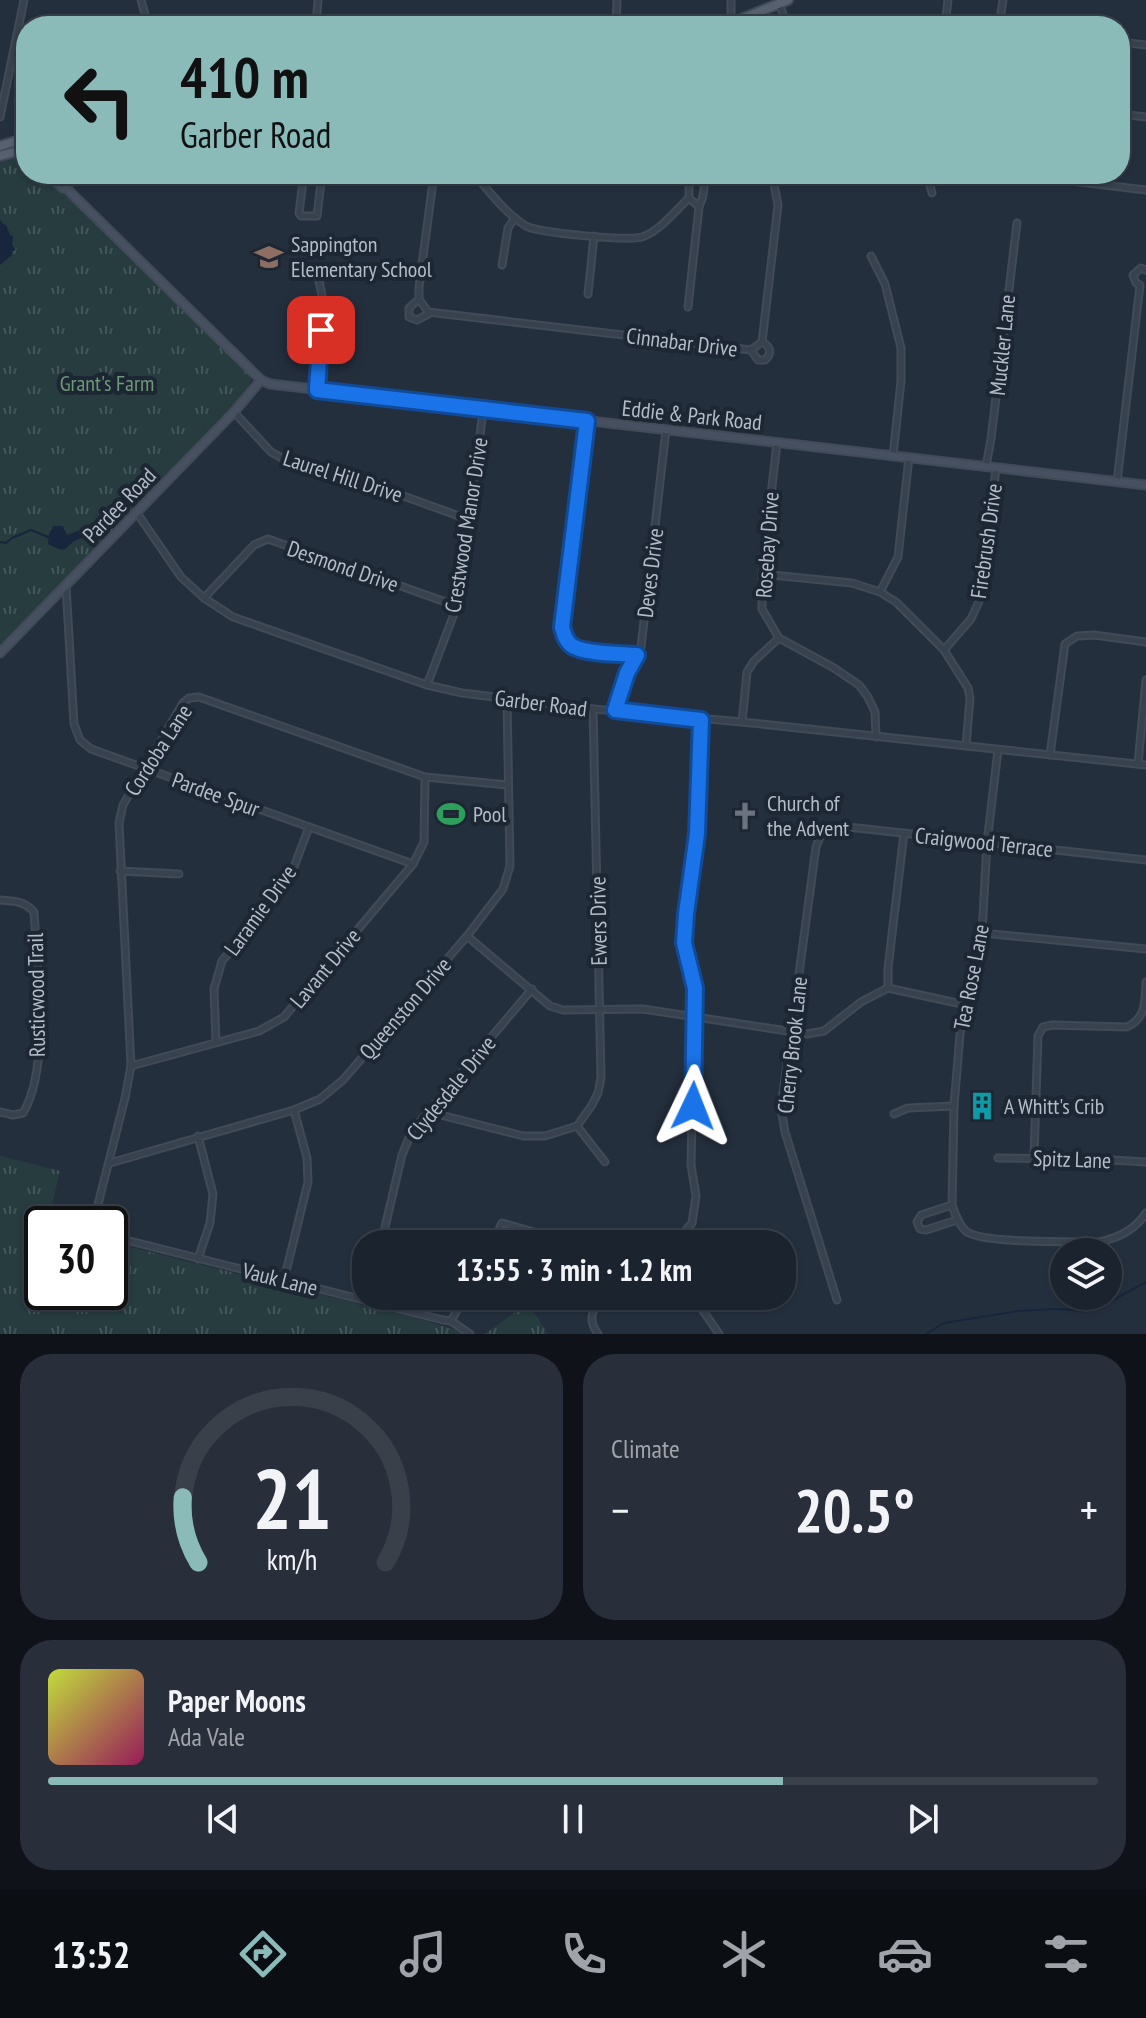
<!DOCTYPE html>
<html lang="en">
<head>
<meta charset="utf-8">
<style>
  body { margin:0; font-family:"PT Sans Narrow",sans-serif; background:#282f3a; color:#f1f3f6; height:100vh; display:flex; flex-direction:column; font-size:30px; white-space:nowrap }
  * { box-sizing:border-box; margin:0 }
  p { font-size:26px; color:#a0a4aa }
  .icon { flex:none; width:44px; height:44px; fill:none; stroke:currentColor; stroke-width:2; stroke-linecap:round; stroke-linejoin:round }
  .map { position:relative; height:1334px; overflow:hidden }
  .details { display:flex; flex-direction:column; gap:20px; padding:20px; background:#0f1319; flex:1 }
  .details>* { flex:none }
  .banner { position:absolute; left:16px; top:16px; width:1114px; height:168px; border-radius:32px; box-shadow:0 2px 6px #0004,0 0 0 2px #39404a; background:#8bbbb9; color:#111; overflow:hidden }
  .buttons { position:absolute; left:1050px; top:1238px; display:grid; gap:16px }
  .buttons a { display:grid; place-items:center; width:72px; height:72px; border-radius:50%; background:#1b232e; box-shadow:0 2px 6px #0004,0 0 0 2px #39404a; font-size:40px }
  .speed { position:absolute; left:24px; top:1206px; display:flex; gap:16px; font-size:40px; font-weight:700; text-align:center }
  .speed>* { display:grid; place-content:center; width:104px; height:104px; border-radius:50%; background:#1b232e; box-shadow:0 2px 6px #0004,0 0 0 2px #39404a; line-height:1 }
  .speed .limit { border:4px solid #111; border-radius:12px; background:#fff; color:#111 }
  .pin { position:absolute; display:grid; place-items:center; width:68px; height:68px; color:#fff; margin:-34px; border-radius:16px; box-shadow:0 4px 12px #0006 }
  .me { position:absolute; width:88px; margin:-44px; rotate:2deg; stroke-linejoin:round; filter:drop-shadow(0 0 6px #0008) }
  .turn { display:flex; align-items:center; gap:28px; height:168px; padding:0 32px; font-size:36px }
  .turn .icon { width:104px; height:104px; stroke-width:2.5 }
  .turn b { display:block; font-size:56px; line-height:68px }
  .big { font-size:60px; font-weight:700; line-height:1.1 }
  .details .widget { flex:1; display:flex; flex-direction:column; justify-content:center; gap:12px; min-width:0; padding:0 28px; border-radius:32px; background:#282f3a }
  .details .dial { align-items:center; gap:0 }
  .dial svg { height:208px; overflow:visible; fill:none; stroke:#39404a; stroke-width:7; stroke-linecap:round; text-anchor:middle }
  .dial text { fill:#f1f3f6; stroke:none }
  .song { display:flex; align-items:center; gap:24px }
  .cover { width:96px; height:96px; border-radius:12px; background:linear-gradient(135deg,hsl(70 70% 55%),hsl(330 70% 35%)) }
  .played { height:8px; border-radius:4px; background:linear-gradient(90deg,#8bbbb9 70%,#39404a 70%) }
  .keys { display:flex; justify-content:space-around; direction:ltr }
  .heat { display:flex; justify-content:space-between; align-items:center; font-size:44px; direction:ltr }
  .details .tiles { flex:1; display:grid; gap:20px; grid-template-columns:1fr 1fr }
  .widget:last-child { grid-column:span 2 }
  .trip { position:absolute; left:352px; top:1230px; width:444px; height:80px; border-radius:32px; background:#1b232e; box-shadow:0 2px 6px #0004,0 0 0 2px #39404a; font-weight:700; line-height:80px; text-align:center }
  .dock { display:flex; height:128px; justify-content:space-around; align-items:center; background:#0b0e12; color:#a0a4aa }
  .dock .icon { width:56px; height:56px }
  .dock .active { color:#8bbbb9 }
  .dock b { font-size:36px; color:#f1f3f6 }
  .map>svg:first-child { display:block }
  .park { fill:url(#park-tufts) }
  .water { fill:#17263c }
  .lines { fill:none; stroke-linecap:round; stroke-linejoin:round }
  .stream { stroke:#17263c; stroke-width:2 }
  .street-casing { stroke:#414a57; stroke-width:9 }
  .secondary-casing { stroke:#414a57; stroke-width:11 }
  .primary-casing { stroke:#414a57; stroke-width:12 }
  .street { stroke:#38414e; stroke-width:5 }
  .secondary { stroke:#465061; stroke-width:7 }
  .primary { stroke:#56606e; stroke-width:8 }
  .route-casing { stroke:#114b97; stroke-width:20 }
  .route { stroke:#1a73e8; stroke-width:14 }
  .labels { text-anchor:middle; dominant-baseline:central; stroke-width:8; stroke-linejoin:round; paint-order:stroke }
  .poi-label { font-size:22px; fill:#b4bcc9; stroke:#1d2633; text-anchor:start }
  .street-label { font-size:22px; fill:#b4bcc9; stroke:#1d2633 }
  .park-label { font-size:22px; fill:#6b9a76; stroke:#1d2633 }
</style>
</head>
<body>
<div class="map">
<svg width="1146" height="1334" viewBox="0 0 1146 1334">
  <defs>
    <pattern id="park-tufts" width="24" height="20" patternUnits="userSpaceOnUse" patternTransform="scale(2)"><rect width="24" height="20" fill="#263c3f"/><path d="M3 7l-1-3M5 7V3M7 7l1-3M15 17l-1-3M17 17v-4M19 17l1-3" fill="none" stroke="#435659"/></pattern>
  </defs>
  <rect width="100%" height="100%" fill="#242f3e"/>
  <g class="park">
    <polygon points="19,157 26,158 26,174 44,174 134,259 250,374 251,381 245,394 0,648 0,163"/>
    <polygon points="0,1156 60,1171 49,1217 78,1224 42,1224 42,1292 110,1292 110,1242 419,1319 469,1334 0,1334"/>
    <polygon points="528,1303 548,1334 485,1334"/>
  </g>
  <g class="water">
    <polygon points="0,220 3,224 6,225 10,235 13,236 12,245 16,250 12,251 12,255 0,265"/>
    <path d="M53,526H63L67,535C76,531 83,527 92,535C88,537 83,537 79,539C62,546 71,556 48,544L49,535Z"/>
  </g>
  <g class="lines">
    <g class="stream">
      <polyline points="0,542 6,543 12,538 31,530 48,537"/>
      <polyline points="926,1334 944,1323 1018,1311 1056,1309 1088,1311 1104,1305 1146,1282"/>
    </g>
    <defs>
      <g id="street">
        <polyline points="141,0 145,14 144,26"/>
        <polyline points="948,0 946,17 957,26"/>
        <polyline points="779,4 788,26"/>
        <polyline points="731,22 731,0"/>
        <polyline points="316,26 318,0"/>
        <polyline points="616,26 617,0"/>
        <polyline points="999,26 1003,0"/>
        <polyline points="1120,42 1146,45"/>
        <polyline points="1120,114 1146,117"/>
        <polyline points="0,117 24,0"/>
        <polyline points="304,174 299,213 301,216 317,216 322,174"/>
        <polyline points="434,174 419,287 419,299 428,312 751,350 762,342 778,205 772,174"/>
        <path d="M474,174C489,191 506,214 526,226C539,233 628,241 642,237C660,231 675,211 689,198"/>
        <polyline points="502,174 503,176"/>
        <polyline points="927,174 932,193"/>
        <polyline points="1012,174 1146,190"/>
        <polyline points="646,178 647,174"/>
        <path d="M699,207C704,197 706,184 702,174"/>
        <polyline points="871,256 885,284 901,348 901,381 893,456"/>
        <polyline points="502,265 508,228 515,218"/>
        <polyline points="588,294 594,236"/>
        <polyline points="419,299 409,308 409,317 417,320 430,313"/>
        <polyline points="688,307 699,207 689,198 689,176 691,174"/>
        <path d="M751,350L758,360H765C773,353 770,346 762,342"/>
        <polyline points="317,389 323,300 319,281"/>
        <polyline points="234,412 271,452 291,463 329,469 467,519"/>
        <path d="M587,421L562,627C564,634 565,640 571,645C583,654 621,654 637,655"/>
        <polyline points="777,443 762,574 762,609 779,638 834,668 859,685 868,697 875,712 876,737"/>
        <polyline points="986,466 991,439 1017,223"/>
        <polyline points="1117,482 1140,285 1136,283 1133,275 1141,268 1146,270"/>
        <polyline points="137,513 181,577 204,598 233,617 427,685 462,693 593,709 742,722 1146,765"/>
        <polyline points="762,574 852,583 880,592 896,602 944,650 968,688 970,698 966,746"/>
        <polyline points="66,585 74,724 80,740 91,749 413,864"/>
        <polyline points="880,592 898,557 909,457"/>
        <polyline points="204,598 254,545 268,539 457,606"/>
        <polyline points="944,650 971,619 982,595 996,468"/>
        <polyline points="427,685 457,606 470,496 476,473 483,409"/>
        <polyline points="615,710 627,673 641,647 666,430"/>
        <polyline points="742,722 747,672 754,661 779,638"/>
        <path d="M998,750L987,843L982,933L960,1034L954,1106L952,1205C955,1214 959,1226 967,1232C986,1244 1072,1241 1099,1242C1118,1238 1135,1230 1146,1213"/>
        <polyline points="1050,755 1065,644 1077,636 1094,635 1146,642"/>
        <polyline points="1138,764 1146,680"/>
        <polyline points="120,871 179,874"/>
        <path d="M0,900C13,901 25,901 34,912C37,967 51,1066 23,1113L13,1115L0,1112"/>
        <polyline points="982,933 1146,949"/>
        <polyline points="467,936 550,1006 563,1010 643,1009 807,1034 824,1031 861,1002 888,988 966,1005"/>
        <polyline points="888,988 888,968 904,833"/>
        <polyline points="216,1041 214,989 222,961 291,875 309,827"/>
        <polyline points="131,1066 259,1031 284,1017 413,864 424,842 425,777"/>
        <polyline points="429,1112 523,1136 545,1136 577,1126 592,1105 598,1093 601,1078 593,709"/>
        <polyline points="894,1114 908,1108 954,1106"/>
        <polyline points="577,1126 605,1162"/>
        <polyline points="198,1136 213,1194 210,1223 198,1259"/>
        <path d="M1034,1157L1038,1036L1043,1027L1052,1025L1127,1027C1146,1018 1145,1002 1146,982"/>
        <polyline points="998,1158 1095,1159 1146,1162"/>
        <polyline points="110,1163 294,1110 320,1099 343,1080 467,936 503,889 510,866 507,700"/>
        <polyline points="952,1205 921,1215 917,1222 920,1229 926,1230 957,1220"/>
        <polyline points="93,1224 125,1098 131,1066 119,823 123,805 183,703 189,698 199,697 425,777 508,785"/>
        <polyline points="110,1236 443,1320 451,1321 470,1334"/>
        <polyline points="381,1244 402,1155 412,1131 532,989"/>
        <polyline points="492,1244 502,1223 544,1235"/>
        <polyline points="674,1244 692,1223 696,1196 691,1165 695,988 684,943 686,914 697,834 701,720"/>
        <polyline points="682,1244 688,1232"/>
        <polyline points="284,1280 308,1182 307,1158 294,1110"/>
        <polyline points="693,1296 719,1334"/>
        <polyline points="837,1300 785,1132 781,1108 816,847 822,832 839,826 1146,860"/>
        <polyline points="451,1321 465,1296"/>
        <path d="M598,1334C586,1318 593,1306 607,1296"/>
      </g>
      <g id="secondary">
        <polyline points="47,174 63,188"/>
        <polyline points="55,174 72,194 261,380 270,384 1146,485"/>
        <polyline points="0,653 234,412 261,380"/>
      </g>
      <g id="primary">
        <polyline points="724,26 788,0"/>
        <polyline points="0,146 26,138"/>
        <polyline points="0,156 26,149"/>
      </g>
    </defs>
    <use href="#street" class="street-casing"/>
    <use href="#secondary" class="secondary-casing"/>
    <use href="#primary" class="primary-casing"/>
    <use href="#street" class="street"/>
    <use href="#secondary" class="secondary"/>
    <use href="#primary" class="primary"/>
  </g>
  <g class="lines">
    <defs>
      <path id="route" d="M321,330L317,390L587,421L562,627C564,634 565,640 571,645C582,654 622,654 637,655L627,673L615,710L701,720L697,834L686,914L684,943L695,988L693,1106"/>
    </defs>
    <use href="#route" class="route-casing"/>
    <use href="#route" class="route"/>
  </g>
  <defs>
    <symbol id="school-bare" viewBox="-9 -9 18 18"><path d="M0-5L7-2L0 1L-7-2ZM-4 1L0 2.5L4 1V4Q0 6-4 4Z" fill="#8d6e63" stroke="#1d2633" stroke-width="2.5" paint-order="stroke"/></symbol>
    <symbol id="stadium-bare" viewBox="-9 -9 18 18"><path d="M0-5a6.5 5 0 1 0 0 10a6.5 5 0 1 0 0-10ZM-3.5-1.8h7v3.6h-7Z" fill="#2e9e5b" stroke="#1d2633" stroke-width="2.5" paint-order="stroke"/></symbol>
    <symbol id="church-bare" viewBox="-9 -9 18 18"><path d="M-1.2-6h2.4v3.5h3.3v2.4h-3.3V6h-2.4V-.1h-3.3v-2.4h3.3Z" fill="#6b7280" stroke="#1d2633" stroke-width="2.5" paint-order="stroke"/></symbol>
    <symbol id="building-bare" viewBox="-9 -9 18 18"><path d="M-4-6H4V6H1V3H-1V6H-4ZM-2.5-4.3h1.7v1.8h-1.7ZM.8-4.3h1.7v1.8H.8ZM-2.5-1h1.7V.8h-1.7ZM.8-1h1.7V.8H.8Z" fill="#0f9aa8" stroke="#1d2633" stroke-width="2.5" paint-order="stroke"/></symbol>
  </defs>
  <g fill-rule="evenodd">
    <use href="#school-bare" x="249" y="237" width="40" height="40"/>
    <use href="#stadium-bare" x="431" y="794" width="40" height="40"/>
    <use href="#church-bare" x="725" y="796" width="40" height="40"/>
    <use href="#building-bare" x="962" y="1086" width="40" height="40"/>
  </g>
  <g class="labels">
    <g class="poi-label">
      <text x="291" y="244">Sappington<tspan x="291" dy="25">Elementary School</tspan></text>
      <text x="767" y="803">Church of<tspan x="767" dy="25">the Advent</tspan></text>
      <text x="473" y="814">Pool</text>
      <text x="1004" y="1106">A Whitt's Crib</text>
    </g>
    <g class="street-label">
      <text transform="translate(682 342) rotate(7)">Cinnabar Drive</text>
      <text transform="translate(1002 345) rotate(-84)">Muckler Lane</text>
      <text transform="translate(692 415) rotate(6)">Eddie &amp; Park Road</text>
      <text transform="translate(343 476) rotate(18)">Laurel Hill Drive</text>
      <text transform="translate(119 505) rotate(-46)">Pardee Road</text>
      <text transform="translate(466 525) rotate(-81)">Crestwood Manor Drive</text>
      <text transform="translate(986 541) rotate(-82)">Firebrush Drive</text>
      <text transform="translate(767 545) rotate(-86)">Rosebay Drive</text>
      <text transform="translate(343 566) rotate(19)">Desmond Drive</text>
      <text transform="translate(650 573) rotate(-83)">Deves Drive</text>
      <text transform="translate(541 703) rotate(7)">Garber Road</text>
      <text transform="translate(158 750) rotate(-57)">Cordoba Lane</text>
      <text transform="translate(216 794) rotate(20)">Pardee Spur</text>
      <text transform="translate(984 842) rotate(6)">Craigwood Terrace</text>
      <text transform="translate(260 910) rotate(-54)">Laramie Drive</text>
      <text transform="translate(598 921) rotate(-91)">Ewers Drive</text>
      <text transform="translate(325 968) rotate(-50)">Lavant Drive</text>
      <text transform="translate(971 977) rotate(-79)">Tea Rose Lane</text>
      <text transform="translate(36 995) rotate(-91)">Rusticwood Trail</text>
      <text transform="translate(405 1008) rotate(-49)">Queenston Drive</text>
      <text transform="translate(792 1045) rotate(-84)">Cherry Brook Lane</text>
      <text transform="translate(451 1088) rotate(-51)">Clydesdale Drive</text>
      <text transform="translate(1072 1159) rotate(2)">Spitz Lane</text>
      <text transform="translate(280 1279) rotate(14)">Vauk Lane</text>
    </g>
    <g class="park-label">
      <text x="107" y="383">Grant's Farm</text>
    </g>
  </g>
</svg>
<div class="buttons">
<a><svg class="icon" aria-label="layers" viewBox="0 0 24 24"><path d="M12 4l9 5-9 5-9-5zM3 14l9 5 9-5"/></svg></a>
</div>
<div class="speed"><div class="limit">30</div></div>
<div class="pin" style="left:321px;top:330px;background:#d93025"><svg class="icon" aria-label="arrive" viewBox="0 0 24 24"><path d="M6 21V4h12l-3 4 3 4H6"/></svg></div>
<svg class="me" style="left:693px;top:1106px" viewBox="-20 -20 40 40"><path d="M0-17L14 15 0 8-14 15z" fill="#1a73e8" stroke="#fff" stroke-width="4"/></svg>
<div class="trip">13:55 · 3 min · 1.2 km</div>
<div class="banner">
<div class="turn"><svg class="icon" aria-label="left" viewBox="0 0 24 24"><path d="M17 20v-9H6M10 6l-5 5 5 5"/></svg><div><b>410 m</b>Garber Road</div></div>
</div>
</div>
<section class="details">
<div class="tiles">
<div class="widget dial"><svg viewBox="0 0 100 80">
<path d="M14 69A42 42 0 1 1 86 69"/>
<path d="M14 69A42 42 0 0 1 8 44" stroke="#8bbbb9"/>
<text x="50" y="56" font-size="32" font-weight="700">21</text>
<text x="50" y="72" font-size="11">km/h</text>
</svg></div>
<div class="widget"><p>Climate</p>
<div class="heat"><a>−</a><b class="big">20.5°</b><a>+</a></div>
</div>
<div class="widget">
<div class="song"><i class="cover"></i><div><b>Paper Moons</b><p>Ada Vale</p></div></div>
<div class="played"></div>
<div class="keys"><svg class="icon" aria-label="previous" viewBox="0 0 24 24"><path d="M18 5L8 12l10 7zM5 5v14"/></svg><svg class="icon" aria-label="pause" viewBox="0 0 24 24"><path d="M8 5v14M16 5v14"/></svg><svg class="icon" aria-label="next" viewBox="0 0 24 24"><path d="M6 5l10 7-10 7zM19 5v14"/></svg></div>
</div>
</div>
</section>
<nav class="dock">
<b>13:52</b>
<svg class="icon active" aria-label="directions" viewBox="0 0 24 24"><path d="M12 3l9 9-9 9-9-9zM9 14v-3h6M13 9l2 2-2 2"/></svg>
<svg class="icon" aria-label="music" viewBox="0 0 24 24"><path d="M9 18V5l10-2v13"/><circle cx="6" cy="18" r="3"/><circle cx="16" cy="16" r="3"/></svg>
<svg class="icon" aria-label="phone" viewBox="0 0 24 24"><path d="M5 4h4l2 5-3 2q2 4 5 5l2-3 5 2v4C11 20 4 13 5 4z"/></svg>
<svg class="icon" aria-label="climate" viewBox="0 0 24 24"><path d="M12 3v18M4 7l16 10M4 17L20 7"/></svg>
<svg class="icon" aria-label="car" viewBox="0 0 24 24"><path d="M5 17H2v-5l4-1 3-4h7l3 4 3 1v5h-3M9 17h6M6 11h13"/><circle cx="7" cy="17" r="2"/><circle cx="17" cy="17" r="2"/></svg>
<svg class="icon" aria-label="filters" viewBox="0 0 24 24"><path d="M4 7h16M4 17h16"/><circle cx="9" cy="7" r="2"/><circle cx="15" cy="17" r="2"/></svg>
</nav>
</body>
</html>
